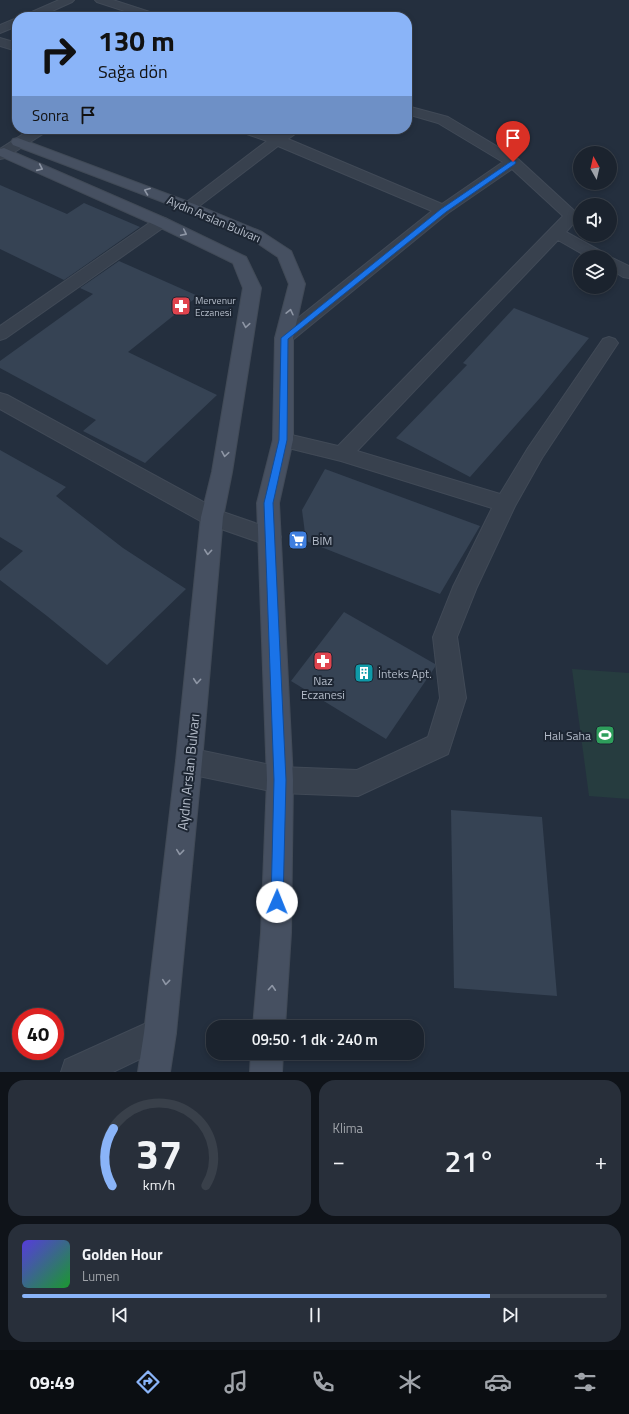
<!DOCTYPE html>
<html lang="tr">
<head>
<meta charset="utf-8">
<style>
  body { margin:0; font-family:"Titillium Web",sans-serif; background:#282f3a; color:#f1f3f6; height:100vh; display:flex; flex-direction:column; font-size:15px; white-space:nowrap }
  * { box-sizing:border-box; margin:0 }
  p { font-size:13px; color:#a0a4aa }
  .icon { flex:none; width:22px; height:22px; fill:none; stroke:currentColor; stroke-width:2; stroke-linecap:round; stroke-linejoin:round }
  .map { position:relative; height:1072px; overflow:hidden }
  .drawer { display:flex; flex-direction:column; gap:8px; padding:8px; background:#0f1319; flex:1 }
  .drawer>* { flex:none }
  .guide { position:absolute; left:12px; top:12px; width:400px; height:122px; border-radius:16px; box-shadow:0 2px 6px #0003,0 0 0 1px #39404a; background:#8ab4f8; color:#111; overflow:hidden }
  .needle { width:26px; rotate:352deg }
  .tools { position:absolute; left:573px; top:146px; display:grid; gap:8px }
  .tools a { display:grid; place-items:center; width:44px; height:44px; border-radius:50%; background:#1b232e; box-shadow:0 2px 6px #0003,0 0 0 1px #39404a; font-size:20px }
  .speed { position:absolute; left:12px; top:1008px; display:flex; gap:8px; font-size:20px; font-weight:700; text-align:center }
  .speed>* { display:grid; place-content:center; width:52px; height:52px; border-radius:50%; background:#1b232e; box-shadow:0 2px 6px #0003,0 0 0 1px #39404a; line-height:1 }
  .speed .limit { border:6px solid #d22; background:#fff; color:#111 }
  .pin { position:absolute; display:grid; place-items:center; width:34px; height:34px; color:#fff; margin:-41px -17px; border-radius:50% 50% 50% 0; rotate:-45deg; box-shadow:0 0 4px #0007 }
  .pin .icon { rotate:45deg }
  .me { position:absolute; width:44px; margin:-22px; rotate:1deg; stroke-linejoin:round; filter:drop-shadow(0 0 3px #0008) }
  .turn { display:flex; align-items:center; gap:14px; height:84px; padding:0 20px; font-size:18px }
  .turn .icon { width:52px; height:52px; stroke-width:2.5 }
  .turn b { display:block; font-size:28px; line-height:34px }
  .then { display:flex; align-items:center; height:38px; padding:0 20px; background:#0003; gap:8px; font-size:15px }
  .big { font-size:30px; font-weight:600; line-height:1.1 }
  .drawer .widget { flex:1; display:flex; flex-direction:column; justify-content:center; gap:6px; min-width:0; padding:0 14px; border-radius:16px; background:#282f3a }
  .drawer .dial { align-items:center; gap:0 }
  .dial svg { height:104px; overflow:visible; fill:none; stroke:#39404a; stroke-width:7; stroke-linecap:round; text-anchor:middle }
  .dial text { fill:#f1f3f6; stroke:none }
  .song { display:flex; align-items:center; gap:12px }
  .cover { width:48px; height:48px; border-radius:6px; background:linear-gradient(135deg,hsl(250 70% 55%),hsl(130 70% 35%)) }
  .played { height:4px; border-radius:2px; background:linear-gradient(90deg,#8ab4f8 80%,#39404a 80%) }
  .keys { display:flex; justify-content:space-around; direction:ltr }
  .heat { display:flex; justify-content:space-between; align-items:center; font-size:22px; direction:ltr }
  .drawer .tiles { flex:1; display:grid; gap:8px; grid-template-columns:1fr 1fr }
  .widget:last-child { grid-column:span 2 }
  .trip { position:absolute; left:206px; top:1020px; width:218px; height:40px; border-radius:16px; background:#1b232e; box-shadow:0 2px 6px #0003,0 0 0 1px #39404a; font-weight:600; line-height:40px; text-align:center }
  .menu { display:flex; height:64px; justify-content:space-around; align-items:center; background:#0b0e12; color:#a0a4aa }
  .menu .icon { width:28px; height:28px }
  .menu .selected { color:#8ab4f8 }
  .menu b { font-size:18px; color:#f1f3f6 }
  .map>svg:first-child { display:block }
  .green { fill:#263c3f }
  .building { fill:#364354 }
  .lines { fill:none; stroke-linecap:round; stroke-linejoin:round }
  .street-casing { stroke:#414a57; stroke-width:2 }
  .secondary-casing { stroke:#414a57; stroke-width:2 }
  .street { fill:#38414e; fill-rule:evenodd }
  .secondary { fill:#465061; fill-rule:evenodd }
  .oneway { stroke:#8e96a5 }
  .route { fill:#1a73e8; stroke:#114b97 }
  .labels { text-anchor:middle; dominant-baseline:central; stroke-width:4; stroke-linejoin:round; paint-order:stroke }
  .far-poi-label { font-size:10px; fill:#b4bcc9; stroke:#1d2633; text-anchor:start }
  .street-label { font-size:12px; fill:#b4bcc9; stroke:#1d2633 }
  .poi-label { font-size:12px; fill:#b4bcc9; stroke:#1d2633; text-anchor:start }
  .near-street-label { font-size:14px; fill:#b4bcc9; stroke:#1d2633 }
</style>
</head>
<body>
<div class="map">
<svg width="629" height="1072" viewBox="0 0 629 1072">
  <rect width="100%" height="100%" fill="#242f3e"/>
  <polygon class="green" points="572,669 629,673 629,799 589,796"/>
  <g class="building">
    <polygon points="0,185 67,214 84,203 140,227 64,280 0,249"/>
    <polygon points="119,261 198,296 128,352 217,395 145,463 83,431 96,420 0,368 0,361 93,294 80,288"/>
    <polygon points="514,308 589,338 540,398 470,477 396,438 467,365 463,363"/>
    <polygon points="0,450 66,487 56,496 123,548 186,589 107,665 47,616 0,580 0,571 23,551 0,537"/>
    <polygon points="325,469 480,526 440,594 306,541 302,510"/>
    <polygon points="344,612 435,664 435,667 386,739 291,681"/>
    <polygon points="451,810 542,817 557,996 454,988"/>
  </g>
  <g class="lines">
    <defs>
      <g id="street">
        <polygon points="59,0 74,0 72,2 39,17 23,17 25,15"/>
        <polygon points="95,0 113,0 159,15 161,17 143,17 97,2"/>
        <polygon points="17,18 17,26 0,33 0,25"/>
        <polygon points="0,38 17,43 17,51 0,46"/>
        <polygon points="407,106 448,117 518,159 580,216 566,232 606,254 608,257 588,257 558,240 357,451 500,494 528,448 603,339 609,337 615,339 618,343 542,458 515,506 477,587 457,637 466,698 448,754 358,796 280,793 189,774 180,770 176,761 180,752 189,748 280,767 357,770 428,737 440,698 433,637 453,587 492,508 341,461 276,445 273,440 276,435 283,433 338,446 563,216 512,169 448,213 290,342 284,344 278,342 275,338 278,334 432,211 278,146 194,210 189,212 184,210 181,207 184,204 267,141 241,132 239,129 259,129 276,135 285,129 302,129 288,139 442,204 503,162 438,123 407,114"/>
        <polygon points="31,129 48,129 46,132 5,158 0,159 0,149"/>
        <polygon points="161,217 167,219 169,222 167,225 6,338 0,340 0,326 155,219"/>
        <polygon points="610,257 629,266 629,278 623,277 610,269"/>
        <polygon points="0,393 7,395 220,511 278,531 281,537 278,543 270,546 204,523 0,409"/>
        <polygon points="160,1017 171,1022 176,1033 171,1044 113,1072 61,1072 65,1060"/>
      </g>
      <g id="secondary">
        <polygon points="18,138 194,204 262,232 291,251 305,284 293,338 293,440 279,503 293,780 291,933 285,1027 253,1027 261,933 267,780 257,503 273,440 275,338 289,284 278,257 250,238 184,210 13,145 11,142 13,139"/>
        <polygon points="4,148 167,219 246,257 261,288 232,472 223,517 202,761 176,1033 170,1072 138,1072 144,1033 176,761 201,517 212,472 243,288 233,263 155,225 0,156 0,149"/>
        <polygon points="251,1053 283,1053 282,1072 250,1072"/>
      </g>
    </defs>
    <use href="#street" class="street-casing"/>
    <use href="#secondary" class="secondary-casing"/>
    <use href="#street" class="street"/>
    <use href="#secondary" class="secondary"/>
  </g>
  <defs><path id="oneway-chevron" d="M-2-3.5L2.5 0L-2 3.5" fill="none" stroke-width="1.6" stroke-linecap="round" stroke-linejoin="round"/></defs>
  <g class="oneway">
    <use href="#oneway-chevron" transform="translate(40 168) rotate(24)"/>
    <use href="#oneway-chevron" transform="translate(147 191) rotate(-159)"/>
    <use href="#oneway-chevron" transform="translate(184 233) rotate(26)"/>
    <use href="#oneway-chevron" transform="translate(290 312) rotate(-77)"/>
    <use href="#oneway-chevron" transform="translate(246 325) rotate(99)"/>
    <use href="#oneway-chevron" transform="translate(225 454) rotate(99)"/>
    <use href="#oneway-chevron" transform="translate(208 552) rotate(95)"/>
    <use href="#oneway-chevron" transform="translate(197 681) rotate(95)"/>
    <use href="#oneway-chevron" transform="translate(180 852) rotate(96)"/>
    <use href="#oneway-chevron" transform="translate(166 982) rotate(96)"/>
    <use href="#oneway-chevron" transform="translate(272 988) rotate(-86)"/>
  </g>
  <polygon class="route" points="513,160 516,162 515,164 446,212 288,339 287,440 273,503 286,780 283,902 281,907 277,908 273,907 271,902 274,780 264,503 279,440 281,338 441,209"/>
  <defs>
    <symbol id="pharmacy-square" viewBox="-11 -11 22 22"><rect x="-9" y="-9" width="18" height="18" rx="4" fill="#e0444e" stroke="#1d2633"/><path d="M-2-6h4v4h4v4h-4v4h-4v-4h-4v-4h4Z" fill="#fff"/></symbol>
    <symbol id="supermarket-square" viewBox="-11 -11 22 22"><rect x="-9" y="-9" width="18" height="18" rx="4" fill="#3f7fe0" stroke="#1d2633"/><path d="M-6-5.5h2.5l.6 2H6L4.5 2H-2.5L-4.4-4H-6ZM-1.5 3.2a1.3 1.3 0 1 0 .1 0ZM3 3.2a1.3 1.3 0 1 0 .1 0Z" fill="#fff"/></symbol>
    <symbol id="building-square" viewBox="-11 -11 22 22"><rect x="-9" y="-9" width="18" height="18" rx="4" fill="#0f9aa8" stroke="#1d2633"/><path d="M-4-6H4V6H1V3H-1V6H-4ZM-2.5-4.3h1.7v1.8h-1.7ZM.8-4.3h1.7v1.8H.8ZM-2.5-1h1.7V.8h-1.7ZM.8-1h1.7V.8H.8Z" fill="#fff"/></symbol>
    <symbol id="stadium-square" viewBox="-11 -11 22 22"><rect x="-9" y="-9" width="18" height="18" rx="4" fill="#2e9e5b" stroke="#1d2633"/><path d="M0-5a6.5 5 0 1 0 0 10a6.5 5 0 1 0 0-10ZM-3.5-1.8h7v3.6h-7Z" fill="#fff"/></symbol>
  </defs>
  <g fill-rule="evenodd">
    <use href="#pharmacy-square" x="170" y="295" width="22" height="22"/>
    <use href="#supermarket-square" x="287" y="529" width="22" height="22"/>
    <use href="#pharmacy-square" x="312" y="650" width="22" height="22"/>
    <use href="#building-square" x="353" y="662" width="22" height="22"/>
    <use href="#stadium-square" x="594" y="724" width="22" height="22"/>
  </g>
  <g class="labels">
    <g class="far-poi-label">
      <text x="195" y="300">Mervenur<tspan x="195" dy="12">Eczanesi</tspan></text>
    </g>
    <g class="street-label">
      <text transform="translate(214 219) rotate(23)">Aydın Arslan Bulvarı</text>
    </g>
    <g class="poi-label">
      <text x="312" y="540">BİM</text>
      <text x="378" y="673">İnteks Apt.</text>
      <text x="323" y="680" text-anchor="middle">Naz<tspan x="323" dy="14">Eczanesi</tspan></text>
      <text x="591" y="735" text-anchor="end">Halı Saha</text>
    </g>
    <g class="near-street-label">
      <text transform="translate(188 772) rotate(-84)">Aydın Arslan Bulvarı</text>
    </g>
  </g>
</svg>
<div class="tools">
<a><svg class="needle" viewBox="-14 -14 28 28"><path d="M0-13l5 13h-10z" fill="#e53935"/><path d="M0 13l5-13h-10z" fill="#a0a4aa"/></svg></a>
<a><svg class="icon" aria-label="sound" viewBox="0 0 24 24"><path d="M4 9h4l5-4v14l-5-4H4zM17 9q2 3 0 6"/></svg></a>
<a><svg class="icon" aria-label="layers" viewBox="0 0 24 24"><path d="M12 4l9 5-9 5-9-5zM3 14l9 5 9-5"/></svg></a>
</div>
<div class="speed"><div class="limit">40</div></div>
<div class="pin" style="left:513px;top:162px;background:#d93025"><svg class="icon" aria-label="arrive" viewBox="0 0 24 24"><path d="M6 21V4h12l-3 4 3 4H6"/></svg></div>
<svg class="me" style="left:277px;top:902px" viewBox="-20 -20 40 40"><circle r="19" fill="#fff"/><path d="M0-13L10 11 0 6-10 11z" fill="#1a73e8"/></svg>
<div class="trip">09:50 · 1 dk · 240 m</div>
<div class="guide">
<div class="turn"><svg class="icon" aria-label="right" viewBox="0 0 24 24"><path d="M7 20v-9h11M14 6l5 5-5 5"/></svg><div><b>130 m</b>Sağa dön</div></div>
<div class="then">Sonra<svg class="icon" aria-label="arrive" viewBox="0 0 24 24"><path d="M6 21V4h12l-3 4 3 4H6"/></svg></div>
</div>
</div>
<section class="drawer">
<div class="tiles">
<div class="widget dial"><svg viewBox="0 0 100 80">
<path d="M14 69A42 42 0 1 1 86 69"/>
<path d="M14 69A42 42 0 0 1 15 25" stroke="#8ab4f8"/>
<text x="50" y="56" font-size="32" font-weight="700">37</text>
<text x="50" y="72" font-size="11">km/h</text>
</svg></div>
<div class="widget"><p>Klima</p>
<div class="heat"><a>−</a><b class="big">21°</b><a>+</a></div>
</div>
<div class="widget">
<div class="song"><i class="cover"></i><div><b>Golden Hour</b><p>Lumen</p></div></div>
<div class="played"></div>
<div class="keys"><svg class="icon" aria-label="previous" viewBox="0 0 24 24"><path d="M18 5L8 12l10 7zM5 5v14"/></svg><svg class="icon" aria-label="pause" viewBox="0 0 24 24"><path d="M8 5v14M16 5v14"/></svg><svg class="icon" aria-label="next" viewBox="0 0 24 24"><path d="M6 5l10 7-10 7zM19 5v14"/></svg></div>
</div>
</div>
</section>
<nav class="menu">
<b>09:49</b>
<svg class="icon selected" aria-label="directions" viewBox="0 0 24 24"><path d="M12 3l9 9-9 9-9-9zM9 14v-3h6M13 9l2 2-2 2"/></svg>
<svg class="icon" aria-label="music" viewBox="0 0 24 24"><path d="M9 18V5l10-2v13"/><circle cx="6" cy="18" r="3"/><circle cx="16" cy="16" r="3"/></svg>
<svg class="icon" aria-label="phone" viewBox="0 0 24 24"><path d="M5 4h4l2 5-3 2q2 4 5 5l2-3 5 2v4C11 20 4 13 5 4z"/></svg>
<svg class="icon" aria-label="climate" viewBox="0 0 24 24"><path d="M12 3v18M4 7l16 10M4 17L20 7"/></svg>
<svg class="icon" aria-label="car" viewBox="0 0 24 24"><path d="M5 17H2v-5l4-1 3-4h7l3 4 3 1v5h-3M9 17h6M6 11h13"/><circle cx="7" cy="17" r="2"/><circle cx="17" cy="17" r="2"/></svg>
<svg class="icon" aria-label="filters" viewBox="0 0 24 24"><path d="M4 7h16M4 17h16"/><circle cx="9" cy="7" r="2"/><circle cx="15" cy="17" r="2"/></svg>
</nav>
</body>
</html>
